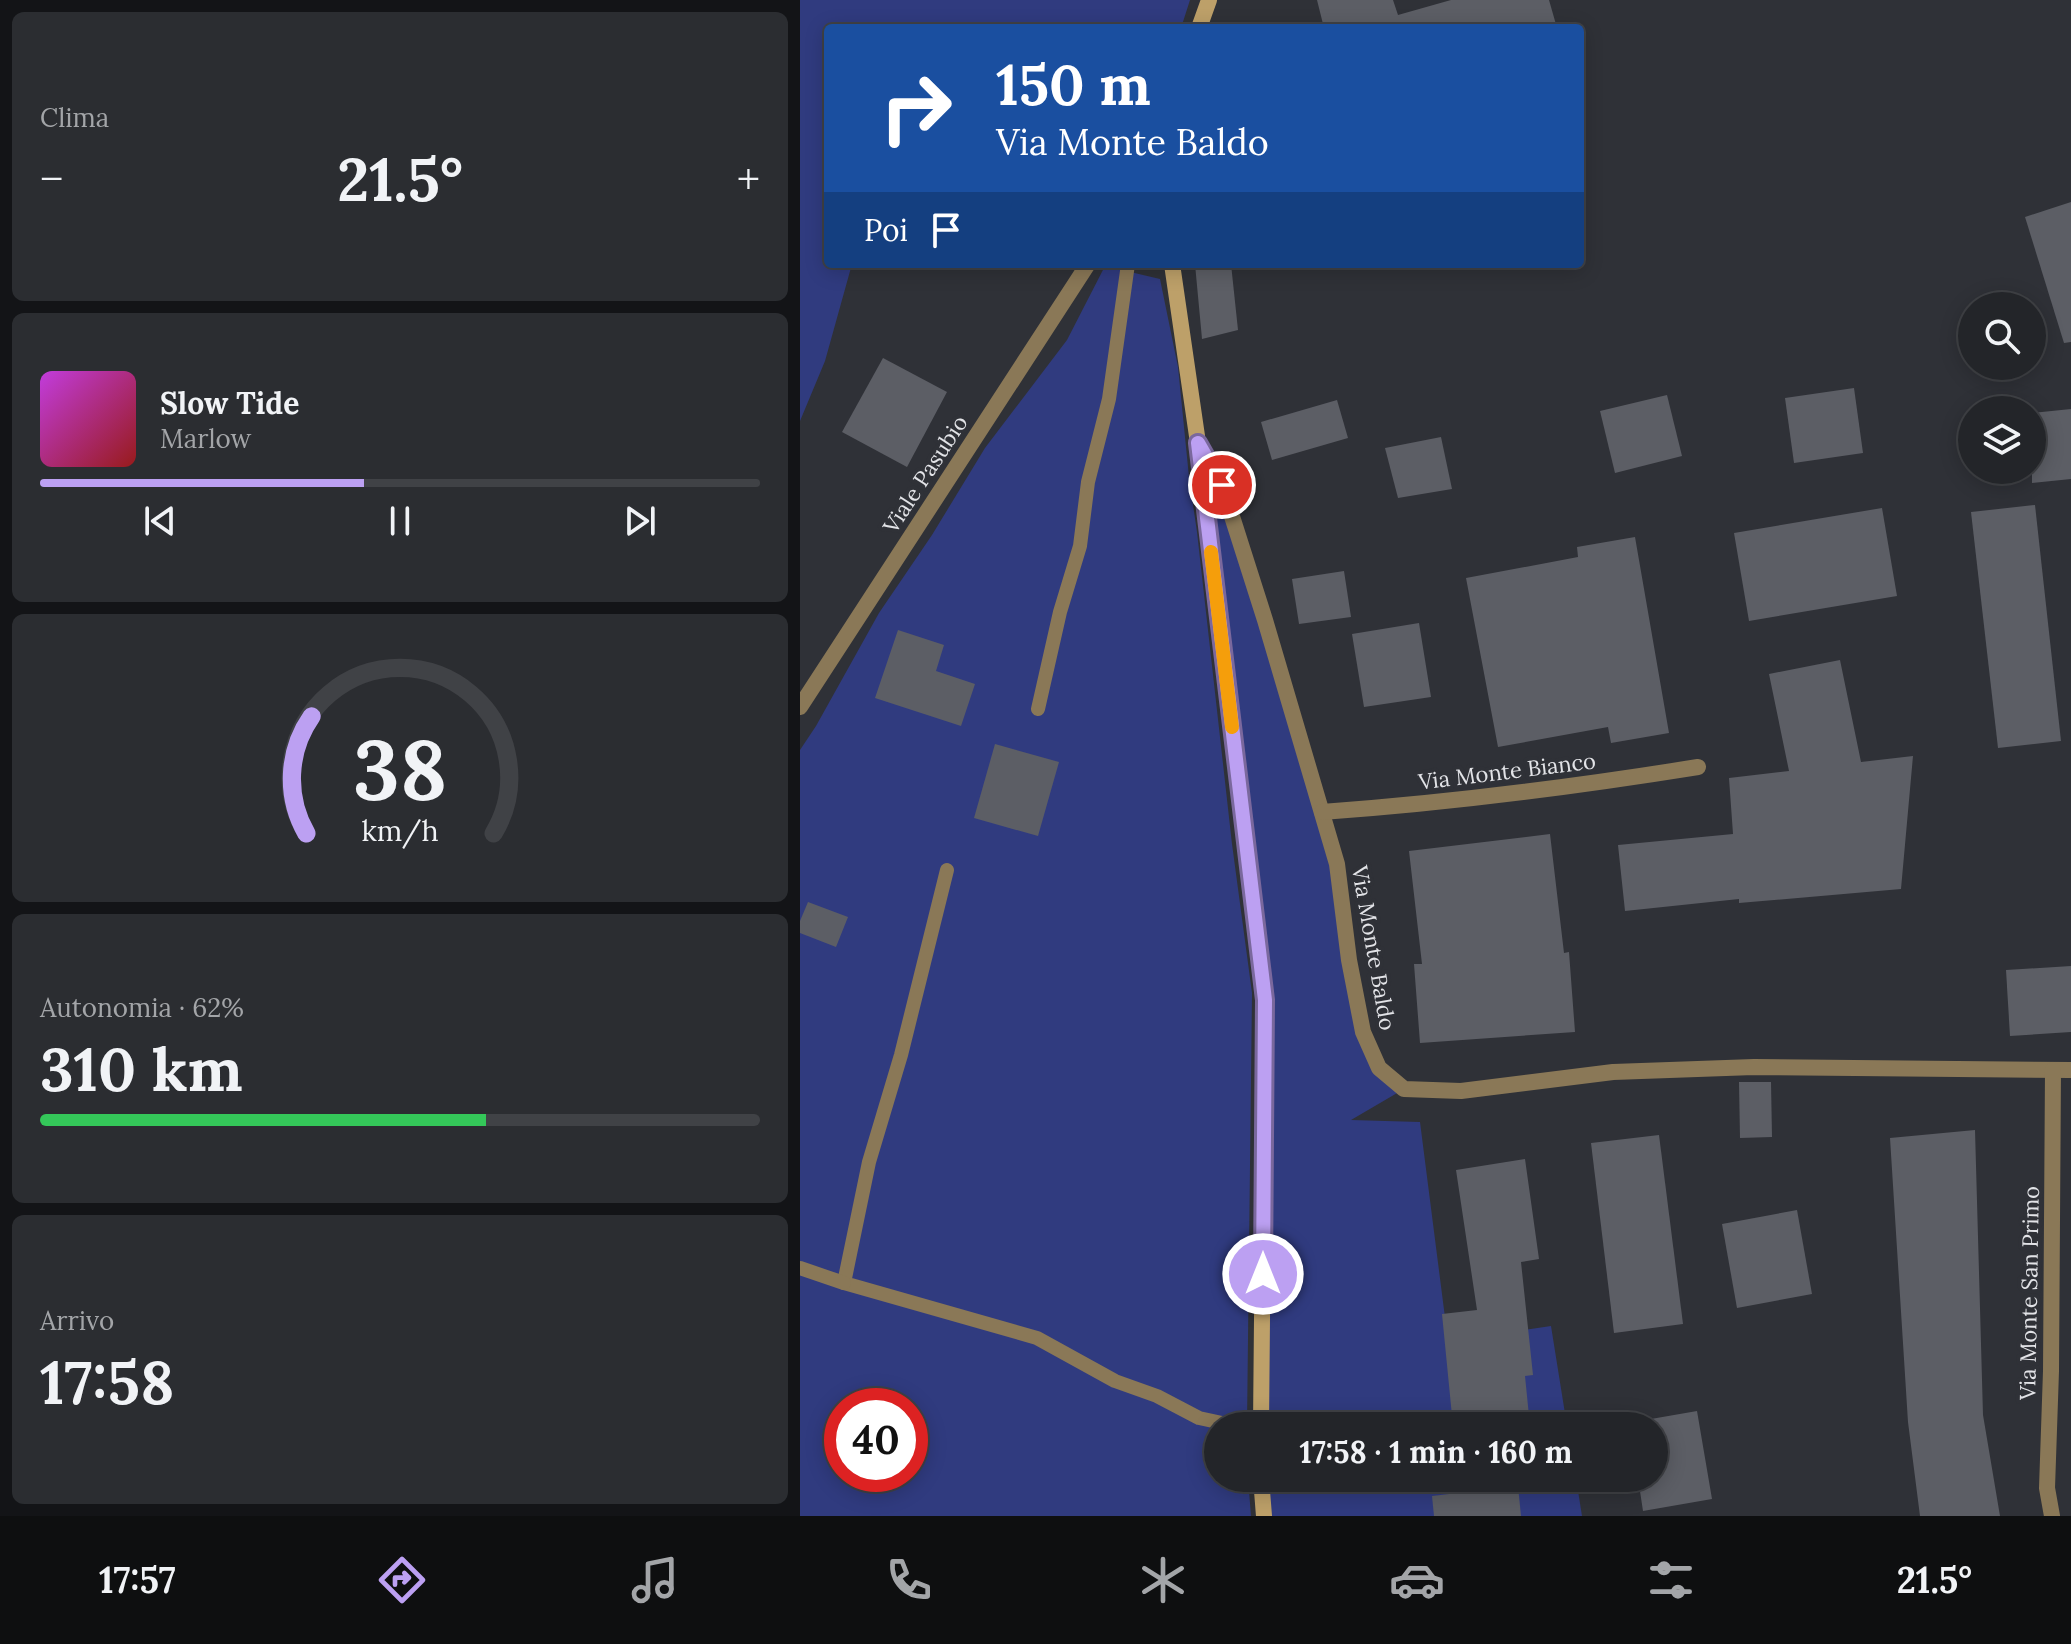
<!DOCTYPE html>
<html lang="it">
<head>
<meta charset="utf-8">
<style>
  body { margin:0; font-family:Lora,serif; background:#2b2d31; color:#f1f3f6; height:100vh; display:flex; flex-direction:column; font-size:30px; white-space:nowrap }
  * { box-sizing:border-box; margin:0 }
  p { font-size:26px; color:#a3a5a8 }
  .icon { flex:none; width:44px; height:44px; fill:none; stroke:currentColor; stroke-width:2; stroke-linecap:round; stroke-linejoin:round }
  .map { position:relative; flex:1; overflow:hidden }
  .details { display:flex; flex-direction:column; gap:12px; padding:12px; background:#131417; width:800px }
  .details>* { flex:none }
  .top-card { position:absolute; left:24px; top:24px; width:760px; height:244px; border-radius:8px; box-shadow:0 4px 20px #0003,0 0 0 2px #404246; background:#1a4fa0; color:#fff; overflow:hidden }
  .buttons { position:absolute; left:1158px; top:292px; display:grid; gap:16px }
  .buttons a { display:grid; place-items:center; width:88px; height:88px; border-radius:50%; background:#232529; box-shadow:0 4px 20px #0003,0 0 0 2px #404246; font-size:40px }
  .speed { position:absolute; left:24px; top:1388px; display:flex; gap:16px; font-size:40px; font-weight:700; text-align:center }
  .speed>* { display:grid; place-content:center; width:104px; height:104px; border-radius:50%; background:#232529; box-shadow:0 4px 20px #0003,0 0 0 2px #404246; line-height:1 }
  .speed .limit { border:12px solid #d22; background:#fff; color:#111 }
  .pin { position:absolute; display:grid; place-items:center; width:68px; height:68px; color:#fff; margin:-34px; border:4px solid #fff; border-radius:50%; box-shadow:0 2px 8px #0007 }
  .me { position:absolute; width:88px; margin:-44px; rotate:0deg; stroke-linejoin:round; filter:drop-shadow(0 0 6px #0008) }
  .turn { display:flex; align-items:center; gap:28px; height:168px; padding:0 40px; font-size:36px }
  .turn .icon { width:104px; height:104px; stroke-width:2.5 }
  .turn b { display:block; font-size:56px; line-height:68px }
  .then { display:flex; align-items:center; height:76px; padding:0 40px; background:#0003; gap:16px; font-size:30px }
  .big { font-size:60px; font-weight:700; line-height:1.1 }
  .details .tile { flex:1; display:flex; flex-direction:column; justify-content:center; gap:12px; min-width:0; padding:0 28px; border-radius:12px; background:#2b2d31 }
  .details .dial { align-items:center; gap:0 }
  .dial svg { height:208px; overflow:visible; fill:none; stroke:#404246; stroke-width:7; stroke-linecap:round; text-anchor:middle }
  .dial text { fill:#f1f3f6; stroke:none }
  .song { display:flex; align-items:center; gap:24px }
  .cover { width:96px; height:96px; border-radius:12px; background:linear-gradient(135deg,hsl(290 70% 55%),hsl(0 70% 35%)) }
  .played { height:8px; border-radius:4px; background:linear-gradient(90deg,#bca0f2 45%,#404246 45%) }
  .keys { display:flex; justify-content:space-around; direction:ltr }
  .heat { display:flex; justify-content:space-between; align-items:center; font-size:44px; direction:ltr }
  .charge { height:12px; border-radius:6px; background:linear-gradient(90deg,#34c759 62%,#404246 0) }
  .trip { position:absolute; left:404px; top:1412px; width:464px; height:80px; border-radius:40px; background:#232529; box-shadow:0 4px 20px #0003,0 0 0 2px #404246; font-weight:700; line-height:80px; text-align:center }
  .tab-bar { display:flex; height:128px; justify-content:space-around; align-items:center; background:#0e0f10; color:#a3a5a8 }
  .tab-bar .icon { width:56px; height:56px }
  .tab-bar .active { color:#bca0f2 }
  .tab-bar b { font-size:36px; color:#f1f3f6 }
  main { display:flex; flex:1; min-height:0 }
  .map>svg:first-child { display:block }
  .green { fill:#303b7f; fill-rule:evenodd }
  .building { fill:#5c5e65 }
  .lines { fill:none; stroke-linecap:round; stroke-linejoin:round }
  .lane { stroke:#8a7857; stroke-width:14 }
  .street { stroke:#8a7857; stroke-width:16 }
  .secondary { stroke:#bda069; stroke-width:16 }
  .route-casing { stroke:#7a689d; stroke-width:20 }
  .route { stroke:#bca0f2; stroke-width:14 }
  .slow { stroke:#f59e0b; stroke-width:14 }
  .labels { text-anchor:middle; dominant-baseline:central; stroke-width:8; stroke-linejoin:round; paint-order:stroke }
  .street-label { font-size:22px; fill:#e2e3e7; stroke:#2f3137 }
</style>
</head>
<body>
<main>
<section class="details">
<div class="tile"><p>Clima</p>
<div class="heat"><a>−</a><b class="big">21.5°</b><a>+</a></div>
</div>
<div class="tile">
<div class="song"><i class="cover"></i><div><b>Slow Tide</b><p>Marlow</p></div></div>
<div class="played"></div>
<div class="keys"><svg class="icon" aria-label="previous" viewBox="0 0 24 24"><path d="M18 5L8 12l10 7zM5 5v14"/></svg><svg class="icon" aria-label="pause" viewBox="0 0 24 24"><path d="M8 5v14M16 5v14"/></svg><svg class="icon" aria-label="next" viewBox="0 0 24 24"><path d="M6 5l10 7-10 7zM19 5v14"/></svg></div>
</div>
<div class="tile dial"><svg viewBox="0 0 100 80">
<path d="M14 69A42 42 0 1 1 86 69"/>
<path d="M14 69A42 42 0 0 1 16 24" stroke="#bca0f2"/>
<text x="50" y="56" font-size="32" font-weight="700">38</text>
<text x="50" y="72" font-size="11">km/h</text>
</svg></div>
<div class="tile"><p>Autonomia · 62%</p><b class="big">310 km</b><div class="charge"></div></div>
<div class="tile"><p>Arrivo</p><b class="big">17:58</b></div>
</section>
<div class="map">
<svg width="1271" height="1516" viewBox="0 0 1271 1516">
  <rect width="100%" height="100%" fill="#2f3137"/>
  <g class="green">
    <polygon points="0,0 390,0 381,28 28,28 28,264 52,264 25,361 0,421"/>
    <path d="M305,266L360,279L378,367L389,477L397,532L432,844L452,993L447,1426H418V1478H448L451,1516H0V750L16,726L79,613L132,535L185,448L267,340ZM42,1406H110V1474H42Z"/>
    <polygon points="398,443 422,485 537,864 563,1032 604,1089 551,1120 620,1122 648,1341 751,1326 767,1426 461,1426 465,1000"/>
    <polygon points="461,1478 776,1478 782,1516 464,1516"/>
  </g>
  <g class="building">
    <polygon points="517,0 593,0 598,15 651,0 749,0 757,28 524,28"/>
    <polygon points="1271,202 1271,342 1264,343 1225,217"/>
    <polygon points="395,264 431,264 438,330 402,339"/>
    <polygon points="83,358 147,392 107,467 42,432"/>
    <polygon points="1054,388 1063,453 994,463 985,398"/>
    <polygon points="867,395 882,456 815,473 800,411"/>
    <polygon points="537,400 548,438 472,460 461,422"/>
    <polygon points="1271,409 1271,479 1232,483 1232,413"/>
    <polygon points="641,437 652,489 598,498 585,448"/>
    <polygon points="1235,505 1261,741 1198,748 1171,512"/>
    <polygon points="1082,508 1097,596 949,621 934,533"/>
    <polygon points="835,537 869,733 811,743 808,727 698,747 666,578 778,557 777,547"/>
    <polygon points="544,571 551,617 499,624 492,579"/>
    <polygon points="619,623 631,697 564,707 552,634"/>
    <polygon points="98,630 144,645 136,671 175,684 161,726 75,698"/>
    <polygon points="1040,660 1061,762 1113,756 1101,889 939,903 939,899 825,911 818,845 933,834 929,778 989,771 969,674"/>
    <polygon points="195,744 259,762 238,836 174,818"/>
    <polygon points="750,834 764,953 769,952 775,1032 620,1043 614,964 622,964 609,851"/>
    <polygon points="8,902 48,917 36,947 0,933 0,921"/>
    <polygon points="1271,966 1271,1032 1210,1036 1206,970"/>
    <polygon points="939,1082 971,1082 972,1137 940,1138"/>
    <polygon points="1175,1130 1183,1415 1200,1516 1120,1516 1108,1422 1090,1138"/>
    <polygon points="859,1135 883,1324 814,1333 791,1143"/>
    <polygon points="725,1159 739,1259 721,1262 733,1375 725,1376 730,1426 653,1426 642,1314 677,1310 656,1170"/>
    <polygon points="997,1210 1012,1294 937,1308 922,1224"/>
    <polygon points="897,1411 912,1499 843,1511 838,1478 854,1478 854,1426 829,1426 828,1423"/>
    <polygon points="718,1486 721,1516 634,1516 632,1496"/>
  </g>
  <g class="lines">
    <g class="lane">
      <polyline points="238,709 260,612 280,546 288,482 309,399 328,264"/>
      <polyline points="147,870 101,1055 69,1162 44,1283 237,1338 315,1381 357,1396 399,1418 436,1426"/>
      <polyline points="0,1268 44,1283"/>
    </g>
    <g class="street">
      <polyline points="398,443 422,485 465,620 537,864 549,960 563,1032 579,1068 604,1089 661,1091 813,1072 954,1067 1271,1070"/>
      <polyline points="0,707 288,264"/>
      <path d="M522,812C648,803 773,787 898,767"/>
      <polyline points="1252,1516 1247,1488 1251,1371 1253,1070"/>
    </g>
    <g class="secondary">
      <polyline points="399,28 409,0"/>
      <polyline points="372,264 398,443 465,1000 461,1426"/>
      <polyline points="461,1478 464,1516"/>
    </g>
  </g>
  <g class="lines">
    <defs>
      <polyline id="route" points="422,485 398,443 465,1000 463,1274"/>
    </defs>
    <use href="#route" class="route-casing"/>
    <use href="#route" class="route"/>
    <polyline class="slow" points="411,552 432,727"/>
  </g>
  <g class="labels">
    <g class="street-label">
      <text transform="translate(125 474) rotate(-57)">Viale Pasubio</text>
      <text transform="translate(707 771) rotate(-7)">Via Monte Bianco</text>
      <text transform="translate(574 948) rotate(80)">Via Monte Baldo</text>
      <text transform="translate(1229 1293) rotate(-89)">Via Monte San Primo</text>
    </g>
  </g>
</svg>
<div class="buttons">
<a><svg class="icon" aria-label="search" viewBox="0 0 24 24"><circle cx="10" cy="10" r="6"/><path d="M15 15l6 6"/></svg></a>
<a><svg class="icon" aria-label="layers" viewBox="0 0 24 24"><path d="M12 4l9 5-9 5-9-5zM3 14l9 5 9-5"/></svg></a>
</div>
<div class="speed"><div class="limit">40</div></div>
<div class="pin" style="left:422px;top:485px;background:#d93025"><svg class="icon" aria-label="arrive" viewBox="0 0 24 24"><path d="M6 21V4h12l-3 4 3 4H6"/></svg></div>
<svg class="me" style="left:463px;top:1274px" viewBox="-20 -20 40 40"><circle r="17" fill="#bca0f2" stroke="#fff" stroke-width="3"/><path d="M0-11L8 9 0 5-8 9z" fill="#fff"/></svg>
<div class="trip">17:58 · 1 min · 160 m</div>
<div class="top-card">
<div class="turn"><svg class="icon" aria-label="right" viewBox="0 0 24 24"><path d="M7 20v-9h11M14 6l5 5-5 5"/></svg><div><b>150 m</b>Via Monte Baldo</div></div>
<div class="then">Poi<svg class="icon" aria-label="arrive" viewBox="0 0 24 24"><path d="M6 21V4h12l-3 4 3 4H6"/></svg></div>
</div>
</div>
</main>
<nav class="tab-bar">
<b>17:57</b>
<svg class="icon active" aria-label="directions" viewBox="0 0 24 24"><path d="M12 3l9 9-9 9-9-9zM9 14v-3h6M13 9l2 2-2 2"/></svg>
<svg class="icon" aria-label="music" viewBox="0 0 24 24"><path d="M9 18V5l10-2v13"/><circle cx="6" cy="18" r="3"/><circle cx="16" cy="16" r="3"/></svg>
<svg class="icon" aria-label="phone" viewBox="0 0 24 24"><path d="M5 4h4l2 5-3 2q2 4 5 5l2-3 5 2v4C11 20 4 13 5 4z"/></svg>
<svg class="icon" aria-label="climate" viewBox="0 0 24 24"><path d="M12 3v18M4 7l16 10M4 17L20 7"/></svg>
<svg class="icon" aria-label="car" viewBox="0 0 24 24"><path d="M5 17H2v-5l4-1 3-4h7l3 4 3 1v5h-3M9 17h6M6 11h13"/><circle cx="7" cy="17" r="2"/><circle cx="17" cy="17" r="2"/></svg>
<svg class="icon" aria-label="filters" viewBox="0 0 24 24"><path d="M4 7h16M4 17h16"/><circle cx="9" cy="7" r="2"/><circle cx="15" cy="17" r="2"/></svg>
<b>21.5°</b>
</nav>
</body>
</html>
